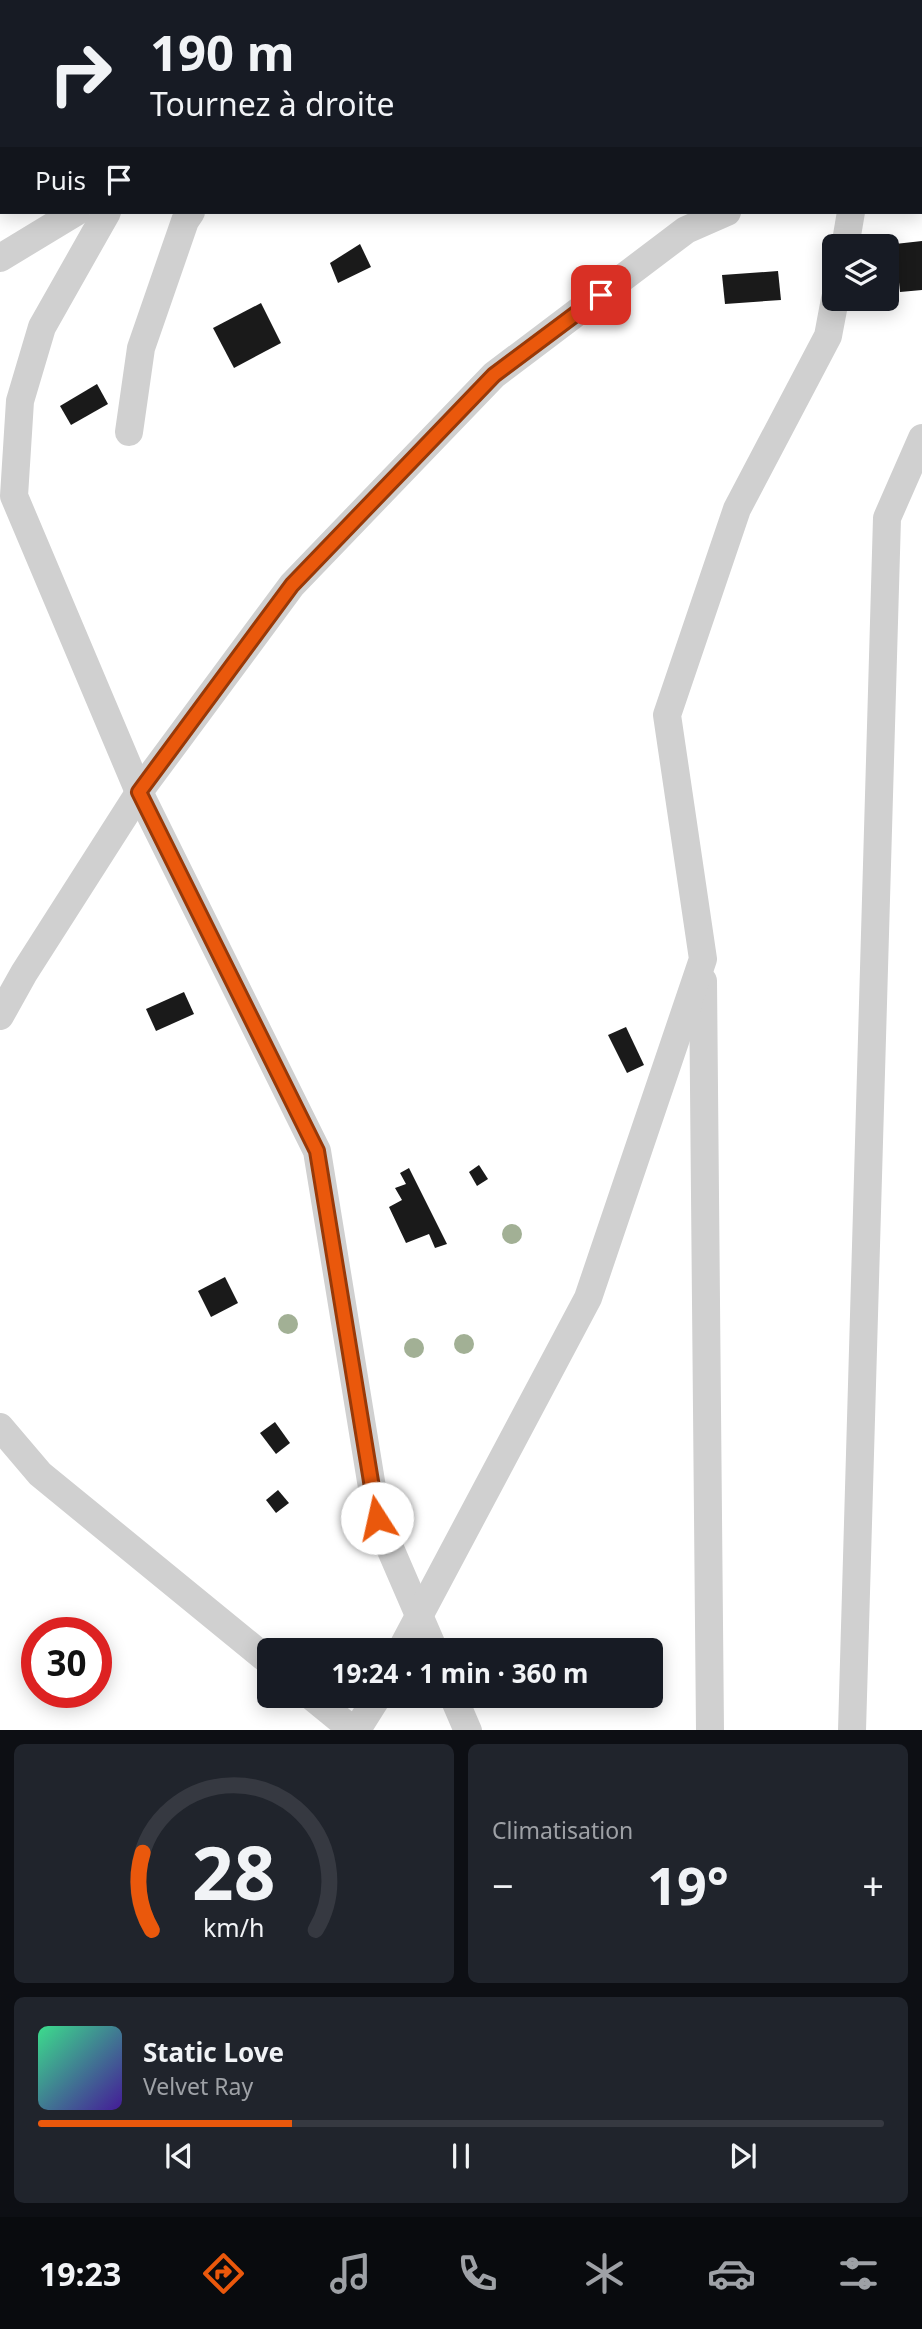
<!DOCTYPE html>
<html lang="fr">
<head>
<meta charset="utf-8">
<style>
  body { margin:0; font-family:"Noto Sans",sans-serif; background:#20242c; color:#f1f3f6; height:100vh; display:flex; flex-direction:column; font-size:26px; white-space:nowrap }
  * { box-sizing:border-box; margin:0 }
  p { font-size:23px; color:#9ea1a6 }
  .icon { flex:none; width:38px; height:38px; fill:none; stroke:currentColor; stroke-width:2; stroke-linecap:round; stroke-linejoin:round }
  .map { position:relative; height:1730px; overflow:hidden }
  .side { display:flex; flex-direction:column; gap:14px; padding:14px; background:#0d0f14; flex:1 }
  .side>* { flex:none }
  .banner { position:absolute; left:0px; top:0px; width:922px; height:214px; box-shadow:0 4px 18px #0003; background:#171b24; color:#f1f3f6; overflow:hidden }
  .tools { position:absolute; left:822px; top:234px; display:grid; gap:14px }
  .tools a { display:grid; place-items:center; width:77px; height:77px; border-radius:10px; background:#171b24; box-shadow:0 4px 18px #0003; font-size:35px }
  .speed { position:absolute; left:21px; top:1617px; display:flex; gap:14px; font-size:35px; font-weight:700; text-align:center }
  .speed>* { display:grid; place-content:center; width:91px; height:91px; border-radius:50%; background:#171b24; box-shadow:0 4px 18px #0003; line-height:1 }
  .speed .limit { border:10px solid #d22; background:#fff; color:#111 }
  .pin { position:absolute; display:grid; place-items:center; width:60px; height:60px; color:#fff; margin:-30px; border-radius:14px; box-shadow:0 4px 10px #0006 }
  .me { position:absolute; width:77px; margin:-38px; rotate:350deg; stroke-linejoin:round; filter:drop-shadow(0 0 5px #0008) }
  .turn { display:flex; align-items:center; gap:24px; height:147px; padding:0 35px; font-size:32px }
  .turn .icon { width:91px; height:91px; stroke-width:2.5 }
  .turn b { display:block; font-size:49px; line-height:60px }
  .then { display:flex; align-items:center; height:66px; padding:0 35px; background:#0003; gap:14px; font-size:26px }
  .big { font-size:52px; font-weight:700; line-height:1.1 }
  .side .tile { flex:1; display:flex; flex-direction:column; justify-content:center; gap:10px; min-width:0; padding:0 24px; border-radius:10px; background:#20242c }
  .side .dial { align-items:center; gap:0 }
  .dial svg { height:182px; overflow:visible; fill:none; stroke:#363941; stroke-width:7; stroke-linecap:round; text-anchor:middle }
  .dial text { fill:#f1f3f6; stroke:none }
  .song { display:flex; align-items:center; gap:21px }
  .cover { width:84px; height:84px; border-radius:10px; background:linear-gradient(135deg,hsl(150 70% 55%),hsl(260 70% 35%)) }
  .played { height:7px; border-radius:4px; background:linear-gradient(90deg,#ea580c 30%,#363941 30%) }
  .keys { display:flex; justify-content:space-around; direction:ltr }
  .heat { display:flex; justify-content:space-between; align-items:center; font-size:38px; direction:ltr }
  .side .tiles { flex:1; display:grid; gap:14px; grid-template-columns:1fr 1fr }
  .tile:last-child { grid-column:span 2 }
  .trip { position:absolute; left:257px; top:1638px; width:406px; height:70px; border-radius:10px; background:#171b24; box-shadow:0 4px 18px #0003; font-weight:700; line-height:70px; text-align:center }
  .tabs { display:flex; height:112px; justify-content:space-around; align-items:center; background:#090b0e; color:#9ea1a6 }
  .tabs .icon { width:49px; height:49px }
  .tabs .current { color:#ea580c }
  .tabs b { font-size:32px; color:#f1f3f6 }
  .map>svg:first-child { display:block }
  .building { fill:#1a1a1a }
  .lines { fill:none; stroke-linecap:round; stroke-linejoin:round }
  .minor { stroke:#d0d0d0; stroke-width:28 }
  .tree { fill:#a2b095 }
  .route-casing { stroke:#983908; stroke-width:18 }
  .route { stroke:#ea580c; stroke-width:12 }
</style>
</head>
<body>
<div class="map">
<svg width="922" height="1731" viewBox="0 0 922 1731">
  <rect width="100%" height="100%" fill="#fff"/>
  <g class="building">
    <polygon points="922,241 922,290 900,292 895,244"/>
    <polygon points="360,244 371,267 338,283 330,263"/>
    <polygon points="778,271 781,300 725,304 722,275"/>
    <polygon points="261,303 281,343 234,368 213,328"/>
    <polygon points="97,384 108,404 71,425 60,406"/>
    <polygon points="184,992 194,1014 156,1031 146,1009"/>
    <polygon points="626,1027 644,1065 627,1073 608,1035"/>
    <polygon points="479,1165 488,1179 477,1186 469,1172"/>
    <polygon points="409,1168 447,1244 435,1248 429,1234 406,1243 389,1207 402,1200 395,1188 406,1184 400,1173"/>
    <polygon points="225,1277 238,1303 211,1317 198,1291"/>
    <polygon points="275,1422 290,1443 276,1454 260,1433"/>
    <polygon points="278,1490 289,1503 276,1513 266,1500"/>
  </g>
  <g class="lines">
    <g class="minor">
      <polyline points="482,2 484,0"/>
      <polyline points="920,119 922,118"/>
      <polyline points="107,212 42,327 20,401 14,496 139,792 317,1151 377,1518 434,1650"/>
      <polyline points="845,247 851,212"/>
      <polyline points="0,258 76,212"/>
      <polyline points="129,432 141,348 185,221 191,212"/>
      <polyline points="703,981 710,1731"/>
      <polyline points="0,1016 24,973 144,785 292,585 494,375 686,230 727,212"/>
      <polyline points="0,1427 40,1474 270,1662"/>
      <polyline points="401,1650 588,1298 703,959 667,715 737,509 828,336 835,299"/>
      <polyline points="311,1696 354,1731"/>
      <polyline points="453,1696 468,1731"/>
      <polyline points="356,1731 378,1696"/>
      <polyline points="852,1731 887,518 922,438"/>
    </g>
  </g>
  <g class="tree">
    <circle cx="512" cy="1234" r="10"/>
    <circle cx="288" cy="1324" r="10"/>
    <circle cx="464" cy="1344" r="10"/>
    <circle cx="414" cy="1348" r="10"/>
  </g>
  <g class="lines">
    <defs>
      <polyline id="route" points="377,1518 317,1151 139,792 292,585 494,375 601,295"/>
    </defs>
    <use href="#route" class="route-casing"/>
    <use href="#route" class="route"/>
  </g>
</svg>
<div class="tools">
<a><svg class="icon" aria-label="layers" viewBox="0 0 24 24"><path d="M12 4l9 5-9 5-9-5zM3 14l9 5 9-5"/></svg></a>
</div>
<div class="speed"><div class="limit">30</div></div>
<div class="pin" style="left:601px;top:295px;background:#d93025"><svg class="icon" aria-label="arrive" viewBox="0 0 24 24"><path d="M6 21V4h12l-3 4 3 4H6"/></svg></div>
<svg class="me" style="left:377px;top:1518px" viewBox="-20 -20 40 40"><circle r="19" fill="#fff"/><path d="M0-13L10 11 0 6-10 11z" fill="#ea580c"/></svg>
<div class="trip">19:24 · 1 min · 360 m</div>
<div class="banner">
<div class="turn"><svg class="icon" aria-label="right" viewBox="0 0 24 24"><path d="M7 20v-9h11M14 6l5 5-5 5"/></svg><div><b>190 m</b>Tournez à droite</div></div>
<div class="then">Puis<svg class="icon" aria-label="arrive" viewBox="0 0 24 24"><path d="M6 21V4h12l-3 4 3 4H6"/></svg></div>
</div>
</div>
<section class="side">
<div class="tiles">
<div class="tile dial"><svg viewBox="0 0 100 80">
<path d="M14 69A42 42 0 1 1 86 69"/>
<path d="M14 69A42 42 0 0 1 10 35" stroke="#ea580c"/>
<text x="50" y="56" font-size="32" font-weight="700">28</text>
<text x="50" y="72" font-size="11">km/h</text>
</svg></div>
<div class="tile"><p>Climatisation</p>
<div class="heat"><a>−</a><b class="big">19°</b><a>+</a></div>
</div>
<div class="tile">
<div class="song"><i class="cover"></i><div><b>Static Love</b><p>Velvet Ray</p></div></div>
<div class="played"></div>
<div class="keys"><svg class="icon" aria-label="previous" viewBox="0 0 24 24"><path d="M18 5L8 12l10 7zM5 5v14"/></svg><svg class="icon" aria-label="pause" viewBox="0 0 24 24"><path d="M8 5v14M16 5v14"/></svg><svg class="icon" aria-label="next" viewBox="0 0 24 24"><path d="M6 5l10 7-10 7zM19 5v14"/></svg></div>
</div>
</div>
</section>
<nav class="tabs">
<b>19:23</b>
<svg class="icon current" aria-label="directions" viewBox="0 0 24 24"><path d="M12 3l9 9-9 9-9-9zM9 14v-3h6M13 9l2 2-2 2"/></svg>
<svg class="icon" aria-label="music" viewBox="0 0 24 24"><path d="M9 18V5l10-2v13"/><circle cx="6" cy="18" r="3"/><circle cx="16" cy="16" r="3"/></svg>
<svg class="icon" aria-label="phone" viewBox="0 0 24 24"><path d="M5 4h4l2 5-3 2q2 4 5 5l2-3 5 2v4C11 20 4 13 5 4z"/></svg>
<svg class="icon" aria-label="climate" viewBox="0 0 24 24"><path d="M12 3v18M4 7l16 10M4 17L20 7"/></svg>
<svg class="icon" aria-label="car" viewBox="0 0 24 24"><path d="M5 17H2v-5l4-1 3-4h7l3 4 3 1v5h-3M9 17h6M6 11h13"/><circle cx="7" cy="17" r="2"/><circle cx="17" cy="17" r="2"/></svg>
<svg class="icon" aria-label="filters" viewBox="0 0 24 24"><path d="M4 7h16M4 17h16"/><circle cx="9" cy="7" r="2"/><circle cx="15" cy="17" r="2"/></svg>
</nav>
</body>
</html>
